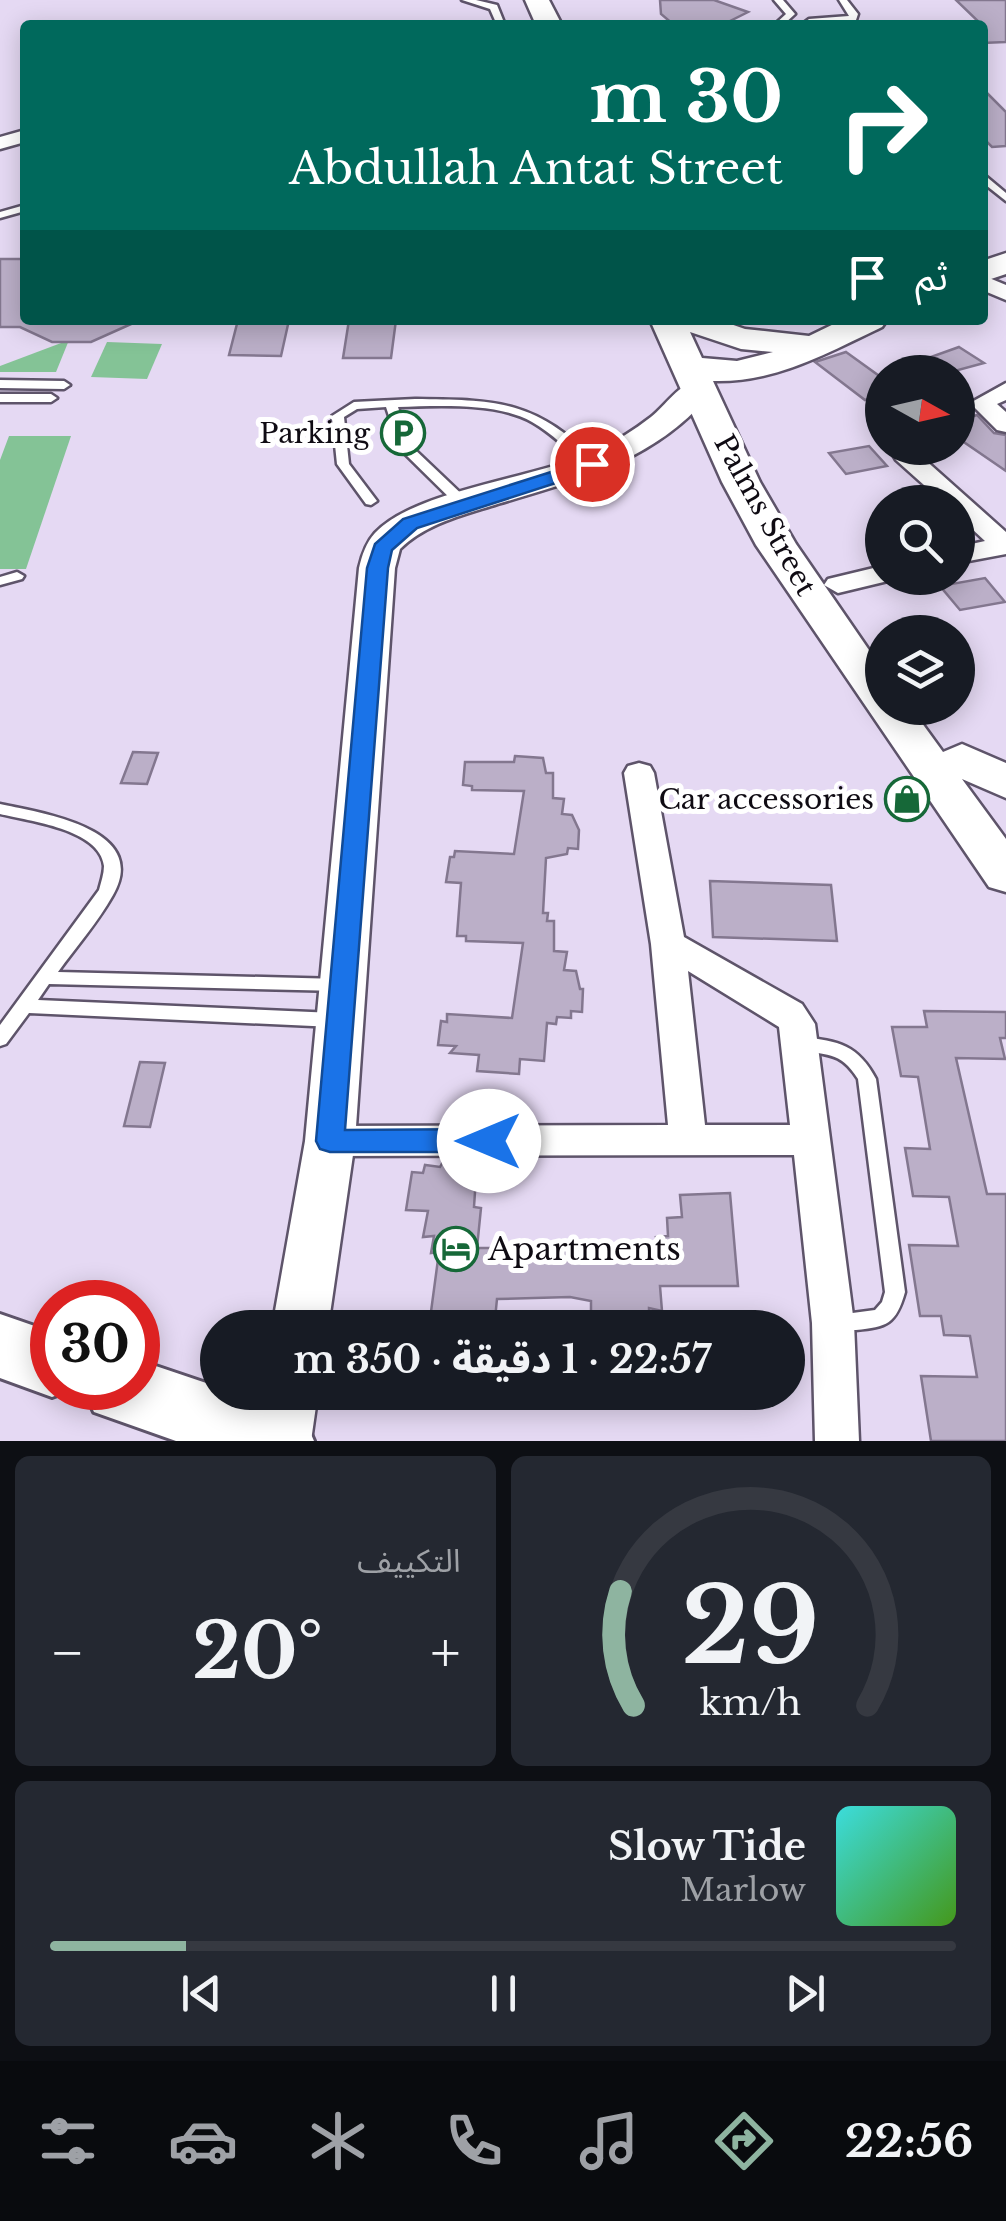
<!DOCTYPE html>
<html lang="ar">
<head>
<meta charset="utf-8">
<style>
  body { margin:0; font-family:"Libre Baskerville","Noto Sans Arabic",serif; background:#242831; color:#f1f3f6; direction:rtl; height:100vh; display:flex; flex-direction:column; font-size:38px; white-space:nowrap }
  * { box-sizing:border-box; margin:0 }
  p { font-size:32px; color:#9ea1a6 }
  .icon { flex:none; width:55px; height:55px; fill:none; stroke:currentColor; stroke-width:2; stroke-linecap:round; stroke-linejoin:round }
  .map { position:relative; height:1441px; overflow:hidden; direction:ltr }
  .panel { display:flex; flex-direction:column; gap:15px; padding:15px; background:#0d0f14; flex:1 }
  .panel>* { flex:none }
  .guide { position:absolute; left:20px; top:20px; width:968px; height:305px; border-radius:10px; box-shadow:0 5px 25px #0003; direction:rtl; background:#00695c; color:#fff; overflow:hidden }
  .needle { width:65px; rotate:98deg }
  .tools { position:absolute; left:865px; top:355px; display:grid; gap:20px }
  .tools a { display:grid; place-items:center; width:110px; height:110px; border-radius:50%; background:#171b24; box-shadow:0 5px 25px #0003; font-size:50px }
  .speed { position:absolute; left:30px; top:1280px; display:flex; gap:20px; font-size:50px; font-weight:700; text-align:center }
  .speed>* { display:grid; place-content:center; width:130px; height:130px; border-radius:50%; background:#171b24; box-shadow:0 5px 25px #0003; line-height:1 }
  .speed .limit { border:15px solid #d22; background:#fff; color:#111 }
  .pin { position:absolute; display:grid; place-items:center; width:85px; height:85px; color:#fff; margin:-42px; border:5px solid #fff; border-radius:50%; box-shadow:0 2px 10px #0007 }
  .me { position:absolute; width:110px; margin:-55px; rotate:270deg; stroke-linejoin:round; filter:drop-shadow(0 0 8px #0008) }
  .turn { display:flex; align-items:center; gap:35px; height:210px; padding:0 40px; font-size:45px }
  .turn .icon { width:130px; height:130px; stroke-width:2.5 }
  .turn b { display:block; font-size:70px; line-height:85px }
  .then { display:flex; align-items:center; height:95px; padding:0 40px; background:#0003; gap:20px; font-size:38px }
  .big { font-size:75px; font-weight:800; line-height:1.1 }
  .panel .card { flex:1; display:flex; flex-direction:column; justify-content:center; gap:15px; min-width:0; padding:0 35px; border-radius:15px; background:#242831 }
  .panel .dial { align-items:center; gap:0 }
  .dial svg { height:260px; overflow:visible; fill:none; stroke:#363941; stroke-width:7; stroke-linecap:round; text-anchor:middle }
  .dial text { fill:#f1f3f6; stroke:none }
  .song { display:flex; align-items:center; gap:30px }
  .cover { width:120px; height:120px; border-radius:15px; background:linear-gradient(135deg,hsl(180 70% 55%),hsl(100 70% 35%)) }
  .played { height:10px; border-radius:5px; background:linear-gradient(90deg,#8eb4a0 15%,#363941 15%) }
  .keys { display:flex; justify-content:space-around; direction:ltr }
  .heat { display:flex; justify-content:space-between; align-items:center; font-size:55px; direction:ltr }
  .panel .tiles { flex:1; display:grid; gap:15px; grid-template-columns:1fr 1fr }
  .card:last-child { grid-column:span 2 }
  .trip { position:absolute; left:200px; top:1310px; width:605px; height:100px; border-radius:50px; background:#171b24; box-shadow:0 5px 25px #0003; font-weight:800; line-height:100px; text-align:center; direction:rtl }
  .dock { display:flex; height:160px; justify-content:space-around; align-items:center; background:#090b0e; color:#9ea1a6 }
  .dock .icon { width:70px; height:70px }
  .dock .on { color:#8eb4a0 }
  .dock b { font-size:45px; color:#f1f3f6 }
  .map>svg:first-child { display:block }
  .green { fill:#84c396 }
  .building { fill:#bbafc8; stroke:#83778f; stroke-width:2.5 }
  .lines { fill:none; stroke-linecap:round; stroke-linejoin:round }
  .lane-casing { stroke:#5e546a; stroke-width:5 }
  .street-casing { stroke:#5e546a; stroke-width:5 }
  .secondary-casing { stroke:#5e546a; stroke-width:5 }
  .primary-casing { stroke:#5e546a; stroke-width:5 }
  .highway-casing { stroke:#5e546a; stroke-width:6 }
  .lane { fill:#fff; fill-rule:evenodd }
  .street { fill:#fff; fill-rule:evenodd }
  .secondary { fill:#fff; fill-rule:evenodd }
  .primary { fill:#fff; fill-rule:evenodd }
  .highway { fill:#fff; fill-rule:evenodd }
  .route { fill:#1a73e8; stroke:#114b97; stroke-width:2.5 }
  .labels { text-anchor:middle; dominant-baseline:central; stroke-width:10; stroke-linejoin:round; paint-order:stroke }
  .poi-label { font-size:28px; fill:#0f0b13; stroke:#fff; text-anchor:end }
  .street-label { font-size:28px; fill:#0f0b13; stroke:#fff }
  .near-poi-label { font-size:32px; fill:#0f0b13; stroke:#fff; text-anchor:start }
</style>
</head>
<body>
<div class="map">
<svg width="1006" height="1441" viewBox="0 0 1006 1441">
  <rect width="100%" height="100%" fill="#e5d9f3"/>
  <g class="green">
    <polygon points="69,340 56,372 0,372 0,366"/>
    <polygon points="107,342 162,344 147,379 91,377"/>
    <polygon points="9,436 71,436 26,569 0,569 0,460"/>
  </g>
  <g class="building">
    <polygon points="660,0 714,0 748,12 722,25 674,25 661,14"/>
    <polygon points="956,0 1006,0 1006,42 982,43 982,25"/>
    <polygon points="982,88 1006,112 1006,146 992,147 982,137"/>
    <polygon points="0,259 25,259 25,320 140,320 91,342 52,342 20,327 0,327"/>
    <polygon points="238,320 289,320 281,356 229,355"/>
    <polygon points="349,320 396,320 391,358 343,358"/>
    <polygon points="959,347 984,363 951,372 928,358"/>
    <polygon points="846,352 882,378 882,395 865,400 815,362"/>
    <polygon points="977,415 994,433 1006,435 1006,471 958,438 958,421"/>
    <polygon points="869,446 887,466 846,474 829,453"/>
    <polygon points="985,578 1005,602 960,610 940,586"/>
    <polygon points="133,752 158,753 147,784 121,783"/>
    <polygon points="515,756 543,758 546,773 553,773 553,798 564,799 562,814 572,815 579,830 578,849 568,848 567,854 546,858 543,913 548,913 547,921 554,921 554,951 567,952 564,970 576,971 580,989 583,989 582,1012 571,1011 571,1018 557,1017 556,1024 547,1023 544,1061 520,1059 519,1074 477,1071 479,1055 450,1053 456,1046 438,1045 441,1021 447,1022 447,1014 512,1018 523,943 466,941 466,936 457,936 461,883 446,882 450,857 454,857 455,851 514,854 524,791 472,790 472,786 463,785 465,762 514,762"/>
    <polygon points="710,881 831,885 837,941 713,937"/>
    <polygon points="924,1011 1006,1012 1006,1038 1000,1038 1005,1059 956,1058 987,1194 1006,1194 1006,1441 931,1441 921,1376 977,1377 970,1336 944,1335 941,1316 920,1316 909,1245 958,1246 949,1197 913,1196 905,1148 930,1149 918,1077 901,1076 892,1027 927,1027"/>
    <polygon points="140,1062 165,1063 150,1127 124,1126"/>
    <polygon points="444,1160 477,1163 474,1207 481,1208 477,1248 659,1248 656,1237 668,1236 667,1218 682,1217 680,1195 730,1193 738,1286 660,1286 662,1311 649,1308 649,1323 591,1323 591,1301 570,1297 497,1299 495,1319 430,1319 439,1252 431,1253 434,1236 423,1237 428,1211 406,1210 412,1172 423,1173 425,1165 440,1167"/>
  </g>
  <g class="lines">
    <defs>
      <g id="lane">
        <polygon points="462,0 476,0 497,5 505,25 497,25 490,9"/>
        <polygon points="774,0 783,0 795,14 783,25 774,25 786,14"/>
        <polygon points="839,0 847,0 858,14 856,20 809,25 805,22 809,19 849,16"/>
        <polygon points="982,173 1006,193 1006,201 982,182"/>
        <polygon points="25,205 25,211 0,218 0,212"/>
        <polygon points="0,380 64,381 70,385 64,389 0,388"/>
        <polygon points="0,394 51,394 57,398 51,402 0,402"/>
        <path d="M415,399C499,400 537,400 598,464L596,467H588C569,451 552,433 532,422C497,402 437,406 398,407L410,445L470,502L471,505L470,508H460L400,449L386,407L357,409L344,417L349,464L377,501L371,505L366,504L337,464L332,416L354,402Z"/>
        <polygon points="17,572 24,576 22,579 0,585 0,577"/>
        <path d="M0,804C41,813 151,828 113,895C98,922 76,947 58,972L340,979L346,980L349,985L346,990L340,991L49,984L38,1000L334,1013L340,1015L343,1020L340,1025L334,1027L29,1013L6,1044L0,1046V1025L99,890C101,882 104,874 104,866C100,829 29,821 0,814Z"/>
        <path d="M802,1037C839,1041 858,1045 876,1079L905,1292C896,1324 887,1327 856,1330C846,1330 839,1331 830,1328L827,1322L830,1316L875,1310L882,1302L885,1292L858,1079C840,1050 825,1056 796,1049L793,1044L796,1039Z"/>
      </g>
      <g id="street">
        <polygon points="25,130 25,142 0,149 0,137"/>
        <polygon points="982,275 1006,285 1006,300 982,290"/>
        <polygon points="1006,383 1006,400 997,404 1006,412 1006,432 997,430 970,403"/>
        <polygon points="905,448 914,450 1006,532 1006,554 958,563 958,547 985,541 958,516 958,502 943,502 896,460 893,455 896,450"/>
        <polygon points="882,566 882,578 892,580 838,593 824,585 828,579"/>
        <path d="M639,763L650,766L654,773L684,937L802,1004L815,1024L854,1323L859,1441H815L812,1323L794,1155L330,1156L317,1152L311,1141L317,1130L330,1126L668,1125L651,944L624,773L628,766ZM688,971L779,1027L790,1125H705Z"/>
      </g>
      <g id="secondary">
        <path d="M698,380L709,382L714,389L709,396C650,464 573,481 491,506C459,516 424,525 400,549L395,568L355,1141L328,1328H272L305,1141L359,568C362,555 366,543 375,533C416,489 540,478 598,450C617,441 634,430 651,417C666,405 679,384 698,380Z"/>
        <polygon points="261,1392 318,1392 311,1441 253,1441"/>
      </g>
      <g id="primary">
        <polygon points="525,0 549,0 562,25 536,25"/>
        <polygon points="1006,253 1006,274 982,282 982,261"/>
        <path d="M650,320H719L745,329L809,336L842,320H887L882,327C827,353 775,383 713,381L760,482L796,544L882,669V708H911L943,752L962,744L1006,763V798L962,779L1006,839V892L989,887L756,545L722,482ZM690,332L741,349L773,352L737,361L702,358Z"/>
      </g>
      <g id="highway">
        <polygon points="0,1314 52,1332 52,1388 77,1388 52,1397 0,1378"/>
        <polygon points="138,1360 218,1387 218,1392 235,1392 303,1416 314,1441 176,1441 94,1412 83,1388 138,1388"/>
      </g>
    </defs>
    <use href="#lane" class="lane-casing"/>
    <use href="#street" class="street-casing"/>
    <use href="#secondary" class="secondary-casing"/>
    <use href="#primary" class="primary-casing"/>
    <use href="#highway" class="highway-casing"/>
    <use href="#lane" class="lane"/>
    <use href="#street" class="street"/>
    <use href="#secondary" class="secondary"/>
    <use href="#primary" class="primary"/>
    <use href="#highway" class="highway"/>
  </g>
  <polygon class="route" points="592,459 599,460 599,469 417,528 392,550 388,568 345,1130 489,1129 499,1133 504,1141 499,1149 489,1152 330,1152 320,1149 316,1141 367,568 375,544 403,519"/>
  <defs>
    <symbol id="parking-ring" viewBox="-11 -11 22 22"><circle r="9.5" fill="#fff" stroke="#166838" stroke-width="1.5"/><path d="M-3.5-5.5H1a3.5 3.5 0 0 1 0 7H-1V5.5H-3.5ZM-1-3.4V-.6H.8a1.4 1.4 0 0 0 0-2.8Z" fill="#166838"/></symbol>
    <symbol id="shop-ring" viewBox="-11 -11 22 22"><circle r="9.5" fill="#fff" stroke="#166838" stroke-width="1.5"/><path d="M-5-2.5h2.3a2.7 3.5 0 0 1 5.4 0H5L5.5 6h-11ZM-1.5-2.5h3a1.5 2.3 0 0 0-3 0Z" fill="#166838"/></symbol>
    <symbol id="hotel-ring" viewBox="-11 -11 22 22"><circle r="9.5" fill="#fff" stroke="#166838" stroke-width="1.5"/><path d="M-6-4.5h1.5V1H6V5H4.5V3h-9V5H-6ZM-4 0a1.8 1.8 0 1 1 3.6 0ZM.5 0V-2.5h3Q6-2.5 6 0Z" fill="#166838"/></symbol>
  </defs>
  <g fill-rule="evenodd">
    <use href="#parking-ring" x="378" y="408" width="50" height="50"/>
    <use href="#shop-ring" x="882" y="774" width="50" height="50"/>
    <use href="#hotel-ring" x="431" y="1224" width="50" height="50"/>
  </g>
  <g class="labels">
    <g class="poi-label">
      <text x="370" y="433">Parking</text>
      <text x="874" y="799">Car accessories</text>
    </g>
    <g class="street-label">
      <text transform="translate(765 515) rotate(61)">Palms Street</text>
    </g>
    <g class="near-poi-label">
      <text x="488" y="1249">Apartments</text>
    </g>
  </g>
</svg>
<div class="tools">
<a><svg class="needle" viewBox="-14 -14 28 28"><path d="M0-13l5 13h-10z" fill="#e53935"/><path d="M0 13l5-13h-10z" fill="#9ea1a6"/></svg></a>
<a><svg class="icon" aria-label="search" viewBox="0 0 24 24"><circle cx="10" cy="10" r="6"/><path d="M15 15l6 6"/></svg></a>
<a><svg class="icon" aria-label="layers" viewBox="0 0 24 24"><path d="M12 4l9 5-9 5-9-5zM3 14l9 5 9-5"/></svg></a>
</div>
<div class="speed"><div class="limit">30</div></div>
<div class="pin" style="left:592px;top:464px;background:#d93025"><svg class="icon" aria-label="arrive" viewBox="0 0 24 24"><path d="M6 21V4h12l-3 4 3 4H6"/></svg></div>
<svg class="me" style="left:489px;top:1141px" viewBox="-20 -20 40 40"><circle r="19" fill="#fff"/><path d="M0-13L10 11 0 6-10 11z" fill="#1a73e8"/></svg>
<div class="trip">22:57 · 1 دقيقة · 350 m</div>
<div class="guide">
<div class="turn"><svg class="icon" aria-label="right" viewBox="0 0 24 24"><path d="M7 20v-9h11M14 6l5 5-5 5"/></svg><div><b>30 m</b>Abdullah Antat Street</div></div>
<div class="then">ثم<svg class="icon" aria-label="arrive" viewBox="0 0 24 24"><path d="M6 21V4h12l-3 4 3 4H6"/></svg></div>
</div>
</div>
<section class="panel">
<div class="tiles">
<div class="card dial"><svg viewBox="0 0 100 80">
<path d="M14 69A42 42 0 1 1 86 69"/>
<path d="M14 69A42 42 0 0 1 10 34" stroke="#8eb4a0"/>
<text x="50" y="56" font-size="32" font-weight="700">29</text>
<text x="50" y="72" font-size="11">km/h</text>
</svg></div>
<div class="card"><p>التكييف</p>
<div class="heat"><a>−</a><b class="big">20°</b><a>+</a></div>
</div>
<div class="card">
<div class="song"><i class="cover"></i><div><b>Slow Tide</b><p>Marlow</p></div></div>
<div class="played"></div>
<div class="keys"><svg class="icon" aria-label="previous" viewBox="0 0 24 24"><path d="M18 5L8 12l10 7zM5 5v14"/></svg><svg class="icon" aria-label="pause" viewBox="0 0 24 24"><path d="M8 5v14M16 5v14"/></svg><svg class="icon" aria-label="next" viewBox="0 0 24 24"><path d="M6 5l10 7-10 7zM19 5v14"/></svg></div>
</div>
</div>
</section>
<nav class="dock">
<b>22:56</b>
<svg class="icon on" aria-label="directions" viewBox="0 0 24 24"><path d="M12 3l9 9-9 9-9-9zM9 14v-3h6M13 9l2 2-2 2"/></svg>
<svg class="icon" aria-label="music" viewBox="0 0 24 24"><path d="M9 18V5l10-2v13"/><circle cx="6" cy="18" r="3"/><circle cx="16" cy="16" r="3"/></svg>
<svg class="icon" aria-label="phone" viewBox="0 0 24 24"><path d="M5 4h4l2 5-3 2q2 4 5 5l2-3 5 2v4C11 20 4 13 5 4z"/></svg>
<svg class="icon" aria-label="climate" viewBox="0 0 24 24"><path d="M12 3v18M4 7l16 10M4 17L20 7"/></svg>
<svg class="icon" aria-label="car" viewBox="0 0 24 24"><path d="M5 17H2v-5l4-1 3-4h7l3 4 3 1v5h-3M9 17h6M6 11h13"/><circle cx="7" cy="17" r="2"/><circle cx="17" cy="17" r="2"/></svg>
<svg class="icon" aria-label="filters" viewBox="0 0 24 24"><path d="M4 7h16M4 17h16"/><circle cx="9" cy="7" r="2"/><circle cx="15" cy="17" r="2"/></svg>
</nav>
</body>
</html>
